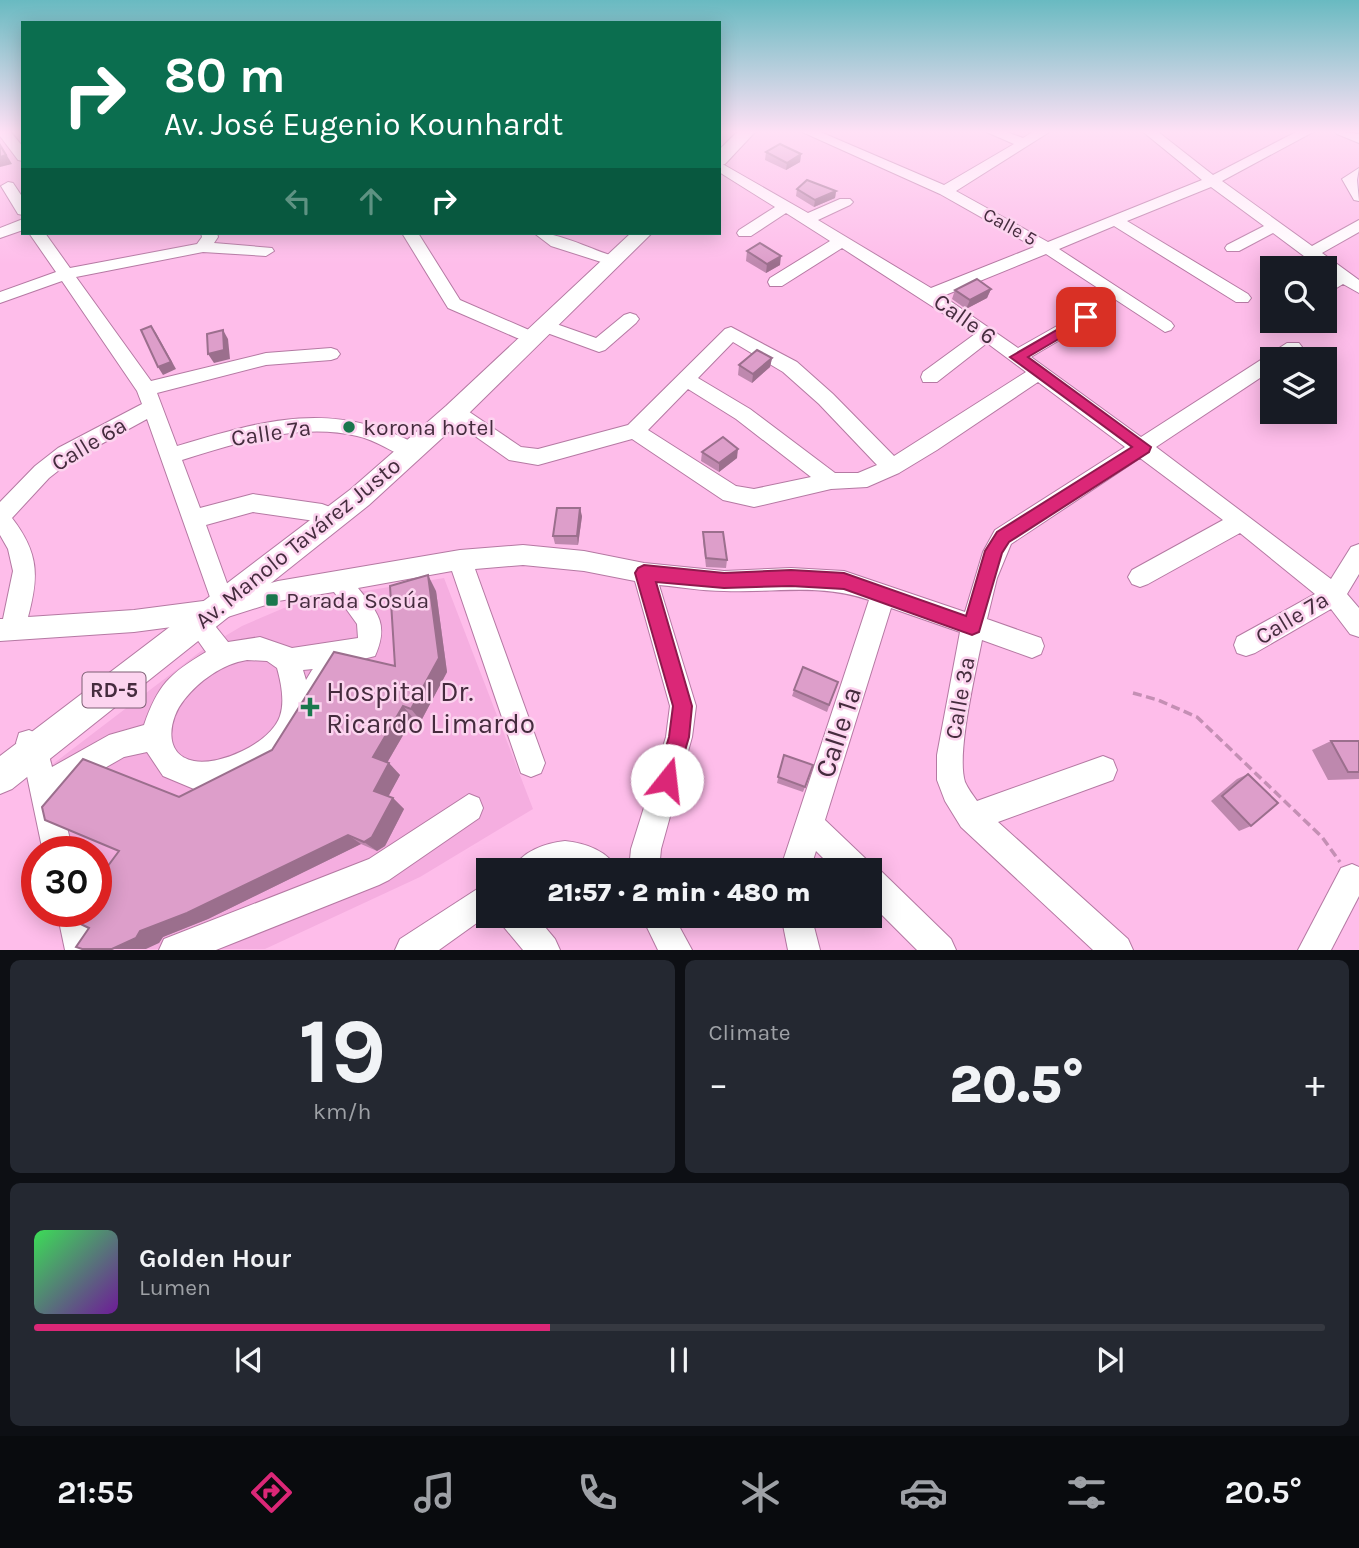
<!DOCTYPE html>
<html lang="en">
<head>
<meta charset="utf-8">
<style>
  body { margin:0; font-family:Karla,sans-serif; background:#242831; color:#f1f3f6; height:100vh; display:flex; flex-direction:column; font-size:26px; white-space:nowrap }
  * { box-sizing:border-box; margin:0 }
  p { font-size:23px; color:#9ea1a6 }
  .icon { flex:none; width:38px; height:38px; fill:none; stroke:currentColor; stroke-width:2; stroke-linecap:round; stroke-linejoin:round }
  .map { position:relative; height:950px; overflow:hidden }
  .panel { display:flex; flex-direction:column; gap:10px; padding:10px; background:#0d0f14; flex:1 }
  .panel>* { flex:none }
  .hud { position:absolute; left:21px; top:21px; width:700px; height:214px; border-radius:0px; box-shadow:0 4px 18px #0003; background:#0b6e4f; color:#fff; overflow:hidden }
  .tools { position:absolute; left:1260px; top:256px; display:grid; gap:14px }
  .tools a { display:grid; place-items:center; width:77px; height:77px; border-radius:0px; background:#171b24; box-shadow:0 4px 18px #0003; font-size:35px }
  .speed { position:absolute; left:21px; top:836px; display:flex; gap:14px; font-size:35px; font-weight:700; text-align:center }
  .speed>* { display:grid; place-content:center; width:91px; height:91px; border-radius:50%; background:#171b24; box-shadow:0 4px 18px #0003; line-height:1 }
  .speed .limit { border:10px solid #d22; background:#fff; color:#111 }
  .pin { position:absolute; display:grid; place-items:center; width:60px; height:60px; color:#fff; margin:-30px; border-radius:14px; box-shadow:0 4px 10px #0006 }
  .me { position:absolute; width:77px; margin:-38px; rotate:16deg; stroke-linejoin:round; filter:drop-shadow(0 0 5px #0008) }
  .turn { display:flex; align-items:center; gap:24px; height:147px; padding:0 28px; font-size:32px }
  .turn .icon { width:91px; height:91px; stroke-width:2.5 }
  .turn b { display:block; font-size:49px; line-height:60px }
  .lanes { display:flex; align-items:center; height:66px; padding:0 28px; background:#0003; justify-content:center; gap:35px; direction:ltr }
  .lanes .off { opacity:.35 }
  .big { font-size:52px; font-weight:800; line-height:1.1 }
  .panel .widget { flex:1; display:flex; flex-direction:column; justify-content:center; gap:10px; min-width:0; padding:0 24px; border-radius:10px; background:#242831 }
  .panel .dial { align-items:center; gap:0 }
  .dial b { font-size:91px; line-height:1 }
  .song { display:flex; align-items:center; gap:21px }
  .cover { width:84px; height:84px; border-radius:10px; background:linear-gradient(135deg,hsl(130 70% 55%),hsl(280 70% 35%)) }
  .played { height:7px; border-radius:4px; background:linear-gradient(90deg,#db2777 40%,#363941 40%) }
  .keys { display:flex; justify-content:space-around; direction:ltr }
  .heat { display:flex; justify-content:space-between; align-items:center; font-size:38px; direction:ltr }
  .panel .tiles { flex:1; display:grid; gap:10px; grid-template-columns:1fr 1fr }
  .widget:last-child { grid-column:span 2 }
  .trip { position:absolute; left:476px; top:858px; width:406px; height:70px; border-radius:0px; background:#171b24; box-shadow:0 4px 18px #0003; font-weight:800; line-height:70px; text-align:center }
  .menu { display:flex; height:112px; justify-content:space-around; align-items:center; background:#090b0e; color:#9ea1a6 }
  .menu .icon { width:49px; height:49px }
  .menu .on { color:#db2777 }
  .menu b { font-size:32px; color:#f1f3f6 }
  .map>svg:first-child { display:block }
  .built { fill:#f5aee0 }
  .lines { fill:none; stroke-linecap:round; stroke-linejoin:round }
  .minor-casing { stroke:#b579a3; stroke-width:2 }
  .major-casing { stroke:#b579a3; stroke-width:2 }
  .path { stroke:#c48fb4; stroke-width:3.5; stroke-dasharray:9 4.5; stroke-linecap:butt }
  .minor { fill:#fff; fill-rule:evenodd }
  .major { fill:#fff; fill-rule:evenodd }
  .wall { fill:#be88ae }
  .shaded-wall { fill:#9b6f8d }
  .building { fill:#dd9eca; stroke:#9b6f8d; stroke-width:2 }
  .route { fill:#db2777; stroke:#8e194d; stroke-width:2 }
  .poi-dot { fill:#1a774d; stroke:#fcd4ef; stroke-width:2.5 }
  .labels { text-anchor:middle; dominant-baseline:central; stroke-width:5; stroke-linejoin:round; paint-order:stroke }
  .far-street-label { font-size:19px; fill:#452c3e; stroke:#fcd4ef }
  .shield { fill:#fcd4ef; stroke:#7c5e73; stroke-width:2 }
  .shield-label { font-size:21px; font-weight:bold; fill:#452c3e }
  .street-label { font-size:23px; fill:#452c3e; stroke:#fcd4ef }
  .poi-label { font-size:23px; fill:#452c3e; stroke:#fcd4ef; text-anchor:start }
  .near-poi-label { font-size:28px; fill:#452c3e; stroke:#fcd4ef; text-anchor:start }
  .near-street-label { font-size:28px; fill:#452c3e; stroke:#fcd4ef }
</style>
</head>
<body>
<div class="map">
<svg width="1359" height="950" viewBox="0 0 1359 950">
  <rect width="100%" height="100%" fill="#febdea"/>
  <polygon class="built" points="444,578 533,809 420,877 265,949 95,949 96,852 70,852 49,767 205,648 242,626 298,602"/>
  <g class="lines">
    <defs>
      <g id="minor">
        <polygon points="0,131 10,131 23,147 23,161 18,160 0,136"/>
        <path d="M800,131H818L944,185L1014,144L984,131H1004L1023,138L1034,131H1051L956,191L1048,242L1202,180L1142,131H1157L1213,175L1298,131H1315L1222,181L1312,246L1359,220V232L1322,253L1359,280V293L1343,284L1325,295V282L1332,276L1325,268H1320L1273,233L1239,251H1227L1225,248L1227,245L1264,226L1211,187L1127,221L1248,294L1251,298L1248,302H1236L1114,226L1059,249L1171,322L1174,326L1171,330L1165,332L1046,254L943,296L1018,348L1080,313H1092L1095,317L1092,321L1031,357L1141,437L1287,343H1299L1302,347L1289,359H1272V370L1156,447L1331,579L1351,547L1359,544V574L1347,594L1359,608V637L1350,634L1331,609L1255,653L1246,656L1237,653L1234,645L1237,637L1315,594L1240,533L1148,584L1140,587L1132,584L1128,577L1132,570L1223,520L1140,458L1011,544L997,578L987,619L1041,638L1044,646L1041,654L1032,658L982,640C976,671 956,754 965,782C968,789 973,795 977,801L1103,756L1113,760L1117,770L1113,780L998,822L1128,939L1133,950H1093L961,827L945,801L937,780V755L960,632L891,608L825,820L867,860L871,867L881,871L951,939L956,950H917L870,903V870H835L816,851L810,870H780L869,600C819,583 775,593 724,591C702,591 681,587 659,585L696,706L692,737L661,849L659,870H629L631,849L666,737L670,706L635,581L584,571L523,565L475,569L545,763L541,773L531,777L521,773L452,571L358,588C378,613 389,624 375,656L344,664L299,735L267,769L223,787L194,789L163,776L147,752L124,757L59,794L73,852H43L23,757L16,743L19,733L29,730C46,737 48,751 52,767L109,735L144,725C158,685 169,674 206,652L187,625L134,632L0,641V619H3L13,571L8,549L0,535V502L35,466L58,448L142,404L137,391L62,281L0,303V292L56,272L29,233H45L70,268L197,244L202,237L201,233H217L218,237L214,243L272,248L274,251L266,256L203,252L76,277L151,381L266,353L331,348L337,350L340,354L337,358L331,360L266,365L157,393L177,446C264,420 333,399 418,445L421,451L418,457L411,459C392,453 377,440 357,436C300,422 236,443 182,460L200,508L253,494L322,504L330,507L333,513L330,519L322,522L253,512L206,525L228,586L236,593L278,581L460,550L523,545L584,551L644,563L724,571L791,568L844,571L965,612L983,552L995,530L1125,447L1038,382L937,450L899,473L867,487L831,489L754,507L723,500L632,439L538,465L509,460L448,417L445,412L448,407L455,405L462,407L521,447L538,449L628,425L725,329L731,327L797,362L833,394L894,456L1026,372L987,343L937,382H923L921,377L923,372L975,334L842,248L782,286H770L768,282L770,278L830,241L786,213L751,236H739L737,233L739,230L775,207L719,172V162L808,213L840,199H850L853,202L850,205L818,220L931,288L1034,247L940,194ZM733,342L783,372L819,404L877,465L858,473H835L750,409L698,378ZM688,389L736,419L811,477L754,489L736,486L648,430ZM147,419L211,600L134,610L28,617C39,576 39,553 12,518L49,478L72,460ZM334,592L357,624L358,638L292,648L260,637L228,642L212,622L278,601ZM247,660L267,661L277,668C281,682 285,702 280,716C271,743 220,766 194,761C162,755 169,718 184,700C199,681 222,664 247,660ZM313,669L312,670L306,680L303,670Z"/>
        <polygon points="1335,131 1359,134 1359,143 1337,134"/>
        <polygon points="1359,168 1357,180 1359,201 1354,200 1342,179"/>
        <polygon points="8,182 13,183 23,198 23,215 18,214 1,186"/>
        <polygon points="23,219 23,230 0,238 0,228"/>
        <polygon points="402,233 418,233 460,300 529,330 532,334 529,338 517,338 448,308"/>
        <path d="M534,233C557,232 586,247 610,255L612,258L604,263L598,261L551,246Z"/>
        <polygon points="630,313 636,315 639,319 636,323 605,350 599,352 539,330 536,326 545,320 596,338 624,315"/>
        <polygon points="469,794 479,798 483,808 479,818 389,880 379,885 216,950 159,950 164,939 369,859"/>
        <path d="M565,841C585,843 609,851 617,870H513C521,851 546,843 565,841Z"/>
        <polygon points="1352,864 1359,867 1359,896 1331,950 1298,950 1341,868"/>
        <polygon points="488,882 488,915 439,950 395,950 400,939"/>
        <polygon points="57,912 87,912 97,950 65,950"/>
        <polygon points="499,915 535,915 555,939 560,950 523,950 503,926"/>
        <polygon points="641,915 673,915 692,950 658,950"/>
        <polygon points="781,915 811,915 820,950 788,950"/>
      </g>
      <g id="major">
        <polygon points="738,131 756,131 725,164 719,165 719,150"/>
        <polygon points="631,233 652,233 464,418 369,505 12,789 0,794 0,756 351,489 446,406"/>
      </g>
    </defs>
    <use href="#minor" class="minor-casing"/>
    <use href="#major" class="major-casing"/>
    <polyline class="path" points="1133,693 1158,700 1197,717 1322,837 1340,862"/>
    <use href="#minor" class="minor"/>
    <use href="#major" class="major"/>
  </g>
  <g class="wall">
    <polygon points="766,152 801,154 800,162 786,170 765,160"/>
    <polygon points="797,189 836,191 835,198 814,207 796,196"/>
    <polygon points="747,251 780,265 766,273 746,261"/>
    <polygon points="991,289 987,298 966,309 952,299 955,290"/>
    <polygon points="772,358 770,367 752,383 738,375 739,365"/>
    <polygon points="702,452 737,458 719,472 701,461"/>
    <polygon points="582,516 578,545 555,544 553,536"/>
    <polygon points="703,532 727,560 726,568 706,567 703,540"/>
    <polygon points="436,591 447,672 421,721 413,718 387,763 400,775 388,796 393,798 404,809 385,846 377,851 361,844 208,919 163,937 159,943 179,797 272,750 395,666"/>
    <polygon points="838,682 827,712 792,696 794,690"/>
    <polygon points="1331,741 1359,741 1359,779 1328,780 1312,750"/>
    <polygon points="782,761 805,787 803,792 777,783"/>
    <polygon points="1248,774 1251,826 1239,831 1211,801 1237,779"/>
  </g>
  <g class="shaded-wall">
    <polygon points="0,144 12,164 0,167"/>
    <polygon points="801,154 800,162 786,170 787,163"/>
    <polygon points="836,191 835,198 814,207 815,200"/>
    <polygon points="781,256 780,265 766,273 767,264"/>
    <polygon points="991,289 987,298 966,309 970,300"/>
    <polygon points="151,326 156,333 176,369 163,375 158,367"/>
    <polygon points="223,330 228,339 230,359 214,363 208,354"/>
    <polygon points="772,358 770,367 752,383 753,374"/>
    <polygon points="738,449 737,458 719,472 719,463"/>
    <polygon points="580,508 582,516 578,545 577,536"/>
    <polygon points="428,575 436,591 447,672 421,721 411,709"/>
    <polygon points="403,706 413,718 384,768 373,757"/>
    <polygon points="389,763 400,775 386,801 374,791"/>
    <polygon points="393,798 404,809 385,846 377,851 364,842"/>
    <polygon points="348,835 361,844 208,919 163,937 159,943 146,949 112,949 140,931"/>
  </g>
  <g class="building">
    <polygon points="780,144 801,154 787,163 766,152"/>
    <polygon points="0,145 6,155 0,157"/>
    <polygon points="807,180 836,191 815,200 797,189"/>
    <polygon points="760,243 781,256 767,264 747,251"/>
    <polygon points="977,279 991,289 970,300 955,290"/>
    <polygon points="151,326 171,362 158,367 141,330"/>
    <polygon points="223,330 224,350 208,354 207,334"/>
    <polygon points="757,350 772,358 753,374 739,365"/>
    <polygon points="723,437 738,449 719,463 702,452"/>
    <polygon points="557,508 580,508 577,536 553,536"/>
    <polygon points="703,532 723,532 727,560 706,558"/>
    <polygon points="428,575 439,658 411,709 403,706 373,757 389,763 374,791 393,798 372,837 364,842 348,835 187,913 140,931 136,938 112,949 82,949 76,947 89,928 70,919 75,912 96,912 96,882 119,851 45,820 42,807 83,759 179,797 272,750 334,652 395,666 390,586"/>
    <polygon points="803,667 838,682 829,705 794,690"/>
    <polygon points="1331,741 1359,741 1359,772 1348,772"/>
    <polygon points="784,755 813,765 805,787 778,777"/>
    <polygon points="1248,774 1278,803 1251,826 1222,796"/>
  </g>
  <linearGradient id="sky" x2="0" y2="1"><stop stop-color="#69bac1"/><stop offset="0.5" stop-color="#ffe1f6"/><stop offset="1" stop-color="#ffe1f6" stop-opacity="0"/></linearGradient>
  <rect width="1359" height="264" fill="url(#sky)"/>
  <polygon class="route" points="1086,313 1091,314 1091,320 1028,357 1151,447 1149,452 1009,542 1002,553 979,632 972,635 844,589 791,586 724,588 656,582 692,706 689,737 674,788 667,791 659,788 656,780 669,737 673,706 635,573 638,568 644,565 724,573 791,570 844,573 966,616 985,551 997,532 1132,447 1010,357"/>
  <g class="poi-dot">
    <circle cx="349" cy="427" r="7"/>
    <rect x="265" y="593" width="14" height="14" rx="3.5"/>
    <path d="M306.5 696.5h7v7h7v7h-7v7h-7v-7h-7v-7h7z"/>
  </g>
  <g class="labels">
    <g class="far-street-label">
      <text transform="translate(1010 227) rotate(29)">Calle 5</text>
    </g>
    <rect class="shield" x="82.5" y="672.5" width="63" height="35" rx="5"/>
    <g class="shield-label">
      <text x="114" y="690">RD-5</text>
    </g>
    <g class="street-label">
      <text transform="translate(965 319) rotate(35)">Calle 6</text>
      <text transform="translate(271 433) rotate(-8)">Calle 7ª</text>
      <text transform="translate(89 444) rotate(-31)">Calle 6ª</text>
      <text transform="translate(298 543) rotate(-39)">Av. Manolo Tavárez Justo</text>
      <text transform="translate(1292 618) rotate(-31)">Calle 7ª</text>
      <text transform="translate(960 698) rotate(-80)">Calle 3ª</text>
    </g>
    <g class="poi-label">
      <text x="363" y="427">korona hotel</text>
      <text x="286" y="600">Parada Sosúa</text>
    </g>
    <g class="near-poi-label">
      <text x="326" y="691">Hospital Dr.<tspan x="326" dy="32">Ricardo Limardo</tspan></text>
    </g>
    <g class="near-street-label">
      <text transform="translate(838 732) rotate(-72)">Calle 1ª</text>
    </g>
  </g>
</svg>
<div class="tools">
<a><svg class="icon" aria-label="search" viewBox="0 0 24 24"><circle cx="10" cy="10" r="6"/><path d="M15 15l6 6"/></svg></a>
<a><svg class="icon" aria-label="layers" viewBox="0 0 24 24"><path d="M12 4l9 5-9 5-9-5zM3 14l9 5 9-5"/></svg></a>
</div>
<div class="speed"><div class="limit">30</div></div>
<div class="pin" style="left:1086px;top:317px;background:#d93025"><svg class="icon" aria-label="arrive" viewBox="0 0 24 24"><path d="M6 21V4h12l-3 4 3 4H6"/></svg></div>
<svg class="me" style="left:667px;top:780px" viewBox="-20 -20 40 40"><circle r="19" fill="#fff"/><path d="M0-13L10 11 0 6-10 11z" fill="#db2777"/></svg>
<div class="trip">21:57 · 2 min · 480 m</div>
<div class="hud">
<div class="turn"><svg class="icon" aria-label="right" viewBox="0 0 24 24"><path d="M7 20v-9h11M14 6l5 5-5 5"/></svg><div><b>80 m</b>Av. José Eugenio Kounhardt</div></div>
<div class="lanes"><svg class="icon off" aria-label="left" viewBox="0 0 24 24"><path d="M17 20v-9H6M10 6l-5 5 5 5"/></svg><svg class="icon off" aria-label="ahead" viewBox="0 0 24 24"><path d="M12 20V5M6 11l6-6 6 6"/></svg><svg class="icon" aria-label="right" viewBox="0 0 24 24"><path d="M7 20v-9h11M14 6l5 5-5 5"/></svg></div>
</div>
</div>
<section class="panel">
<div class="tiles">
<div class="widget dial"><b>19</b><p>km/h</p></div>
<div class="widget"><p>Climate</p>
<div class="heat"><a>−</a><b class="big">20.5°</b><a>+</a></div>
</div>
<div class="widget">
<div class="song"><i class="cover"></i><div><b>Golden Hour</b><p>Lumen</p></div></div>
<div class="played"></div>
<div class="keys"><svg class="icon" aria-label="previous" viewBox="0 0 24 24"><path d="M18 5L8 12l10 7zM5 5v14"/></svg><svg class="icon" aria-label="pause" viewBox="0 0 24 24"><path d="M8 5v14M16 5v14"/></svg><svg class="icon" aria-label="next" viewBox="0 0 24 24"><path d="M6 5l10 7-10 7zM19 5v14"/></svg></div>
</div>
</div>
</section>
<nav class="menu">
<b>21:55</b>
<svg class="icon on" aria-label="directions" viewBox="0 0 24 24"><path d="M12 3l9 9-9 9-9-9zM9 14v-3h6M13 9l2 2-2 2"/></svg>
<svg class="icon" aria-label="music" viewBox="0 0 24 24"><path d="M9 18V5l10-2v13"/><circle cx="6" cy="18" r="3"/><circle cx="16" cy="16" r="3"/></svg>
<svg class="icon" aria-label="phone" viewBox="0 0 24 24"><path d="M5 4h4l2 5-3 2q2 4 5 5l2-3 5 2v4C11 20 4 13 5 4z"/></svg>
<svg class="icon" aria-label="climate" viewBox="0 0 24 24"><path d="M12 3v18M4 7l16 10M4 17L20 7"/></svg>
<svg class="icon" aria-label="car" viewBox="0 0 24 24"><path d="M5 17H2v-5l4-1 3-4h7l3 4 3 1v5h-3M9 17h6M6 11h13"/><circle cx="7" cy="17" r="2"/><circle cx="17" cy="17" r="2"/></svg>
<svg class="icon" aria-label="filters" viewBox="0 0 24 24"><path d="M4 7h16M4 17h16"/><circle cx="9" cy="7" r="2"/><circle cx="15" cy="17" r="2"/></svg>
<b>20.5°</b>
</nav>
</body>
</html>
